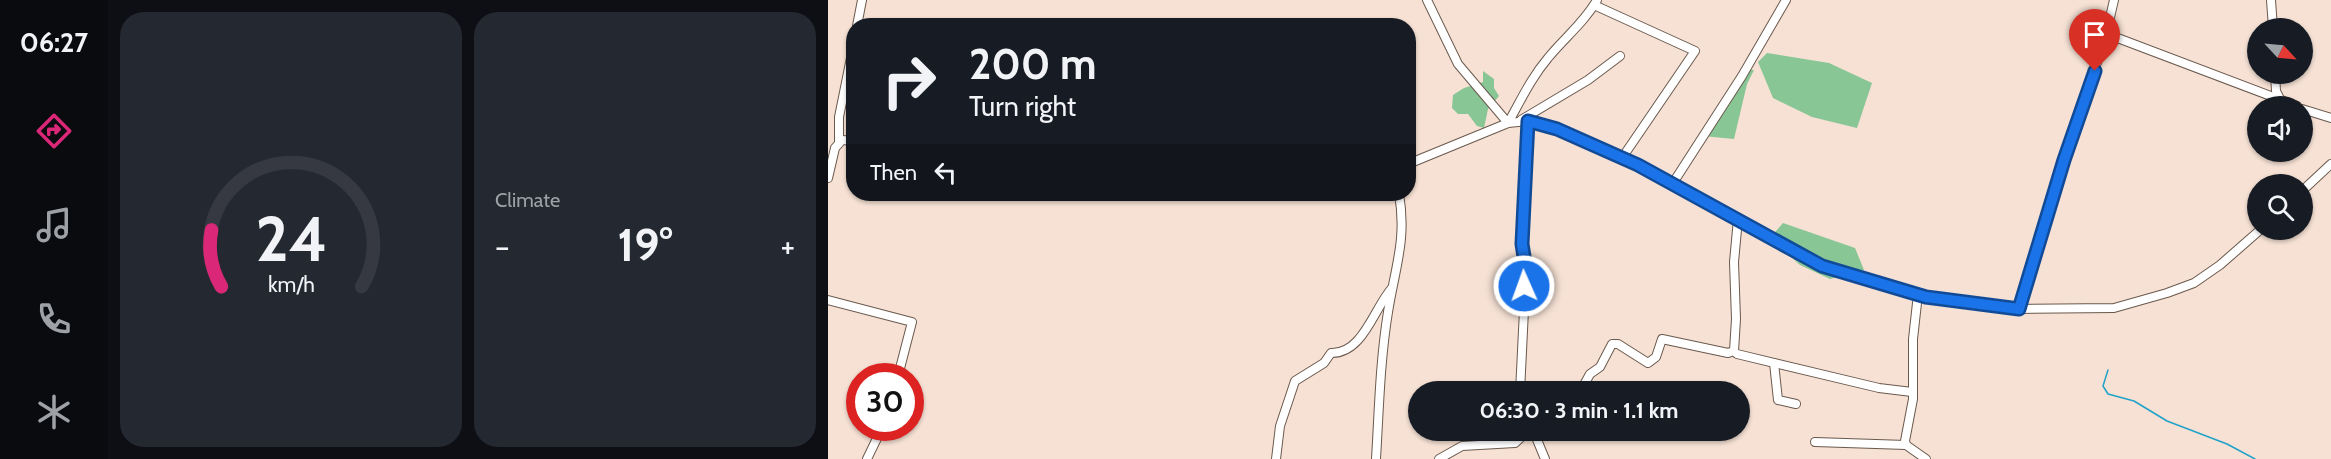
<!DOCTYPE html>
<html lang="en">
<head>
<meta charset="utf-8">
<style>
  body { margin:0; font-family:Cabin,sans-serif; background:#242831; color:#f1f3f6; height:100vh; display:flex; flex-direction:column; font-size:22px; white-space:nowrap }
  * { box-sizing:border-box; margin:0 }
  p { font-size:20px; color:#9ea1a6 }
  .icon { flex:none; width:33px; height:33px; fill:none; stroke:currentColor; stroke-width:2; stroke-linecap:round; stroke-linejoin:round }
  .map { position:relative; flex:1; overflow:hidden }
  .sheet { display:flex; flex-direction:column; gap:12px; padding:12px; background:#0d0f14; width:720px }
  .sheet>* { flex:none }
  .banner { position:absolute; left:18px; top:18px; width:570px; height:183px; border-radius:24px; box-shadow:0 2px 4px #0004; background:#171b24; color:#f1f3f6; overflow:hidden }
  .needle { width:39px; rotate:116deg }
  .buttons { position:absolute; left:1419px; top:18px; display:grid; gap:12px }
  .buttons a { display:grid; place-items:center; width:66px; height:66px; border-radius:50%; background:#171b24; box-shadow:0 2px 4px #0004; font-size:30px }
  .speed { position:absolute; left:18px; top:363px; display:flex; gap:12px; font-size:30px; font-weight:700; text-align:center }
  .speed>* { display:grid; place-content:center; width:78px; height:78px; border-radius:50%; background:#171b24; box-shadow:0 2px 4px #0004; line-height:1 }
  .speed .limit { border:9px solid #d22; background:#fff; color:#111 }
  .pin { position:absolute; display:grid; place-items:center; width:51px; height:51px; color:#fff; margin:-62px -26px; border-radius:50% 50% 50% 0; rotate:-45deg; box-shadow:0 0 6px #0007 }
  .pin .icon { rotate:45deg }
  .me { position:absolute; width:66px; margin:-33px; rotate:358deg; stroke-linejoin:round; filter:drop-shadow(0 0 4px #0008) }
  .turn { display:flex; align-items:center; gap:21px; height:126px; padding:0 24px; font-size:27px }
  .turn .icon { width:78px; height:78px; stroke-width:2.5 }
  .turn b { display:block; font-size:42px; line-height:51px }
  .then { display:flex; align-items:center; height:57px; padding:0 24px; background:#0003; gap:12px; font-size:22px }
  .big { font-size:45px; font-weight:800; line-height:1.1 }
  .sheet .widget { flex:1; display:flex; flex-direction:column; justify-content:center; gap:9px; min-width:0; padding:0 21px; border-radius:24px; background:#242831 }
  .sheet .dial { align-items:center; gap:0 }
  .dial svg { height:156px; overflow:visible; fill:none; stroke:#363941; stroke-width:7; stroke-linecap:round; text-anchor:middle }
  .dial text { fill:#f1f3f6; stroke:none }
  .heat { display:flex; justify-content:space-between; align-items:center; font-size:33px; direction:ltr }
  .sheet .tiles { flex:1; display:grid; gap:12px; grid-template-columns:repeat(2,1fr) }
  .trip { position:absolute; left:580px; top:381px; width:342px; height:60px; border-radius:30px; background:#171b24; box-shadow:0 2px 4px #0004; font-weight:800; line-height:60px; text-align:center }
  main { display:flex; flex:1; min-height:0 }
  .tab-bar { display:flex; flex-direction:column; width:108px; justify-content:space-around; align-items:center; background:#090b0e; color:#9ea1a6 }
  .tab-bar .icon { width:42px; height:42px }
  .tab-bar .current { color:#db2777 }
  .tab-bar b { font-size:27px; color:#f1f3f6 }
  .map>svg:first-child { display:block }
  .green { fill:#88c695 }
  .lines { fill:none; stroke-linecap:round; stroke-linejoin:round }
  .stream { stroke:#21a2c8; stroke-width:1.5 }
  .minor-casing { stroke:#6a594d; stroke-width:10 }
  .minor { stroke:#fff; stroke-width:8 }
  .route-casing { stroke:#114b97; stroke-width:15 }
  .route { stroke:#1a73e8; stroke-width:10 }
</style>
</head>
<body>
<main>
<nav class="tab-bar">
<b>06:27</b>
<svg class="icon current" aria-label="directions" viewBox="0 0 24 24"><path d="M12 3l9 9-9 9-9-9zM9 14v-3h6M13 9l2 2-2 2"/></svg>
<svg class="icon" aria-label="music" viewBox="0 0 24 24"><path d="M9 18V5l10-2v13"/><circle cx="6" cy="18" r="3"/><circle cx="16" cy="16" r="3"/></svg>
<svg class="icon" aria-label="phone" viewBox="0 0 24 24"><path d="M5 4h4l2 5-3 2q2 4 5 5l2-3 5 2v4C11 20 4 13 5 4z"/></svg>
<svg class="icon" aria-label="climate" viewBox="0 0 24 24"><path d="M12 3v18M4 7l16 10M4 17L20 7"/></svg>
</nav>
<section class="sheet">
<div class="tiles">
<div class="widget dial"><svg viewBox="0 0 100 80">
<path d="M14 69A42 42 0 1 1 86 69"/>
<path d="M14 69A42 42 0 0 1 9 40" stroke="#db2777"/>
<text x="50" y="56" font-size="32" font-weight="700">24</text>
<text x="50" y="72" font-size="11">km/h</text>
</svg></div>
<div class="widget"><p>Climate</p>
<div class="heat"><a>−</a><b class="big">19°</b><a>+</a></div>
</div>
</div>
</section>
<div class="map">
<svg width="1503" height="459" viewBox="0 0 1503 459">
  <rect width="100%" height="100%" fill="#f6e1d4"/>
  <g class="green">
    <polygon points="939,53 1001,63 1044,83 1029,128 984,117 945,98 930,62"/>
    <polygon points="917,70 926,70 919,84 906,139 875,136"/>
    <polygon points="655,71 666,79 666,88 671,96 660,109 656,128 649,126 640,114 630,114 624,108 625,95 636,88 655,82"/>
    <polygon points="955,223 1027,248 1036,270 1002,279 972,265 942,238"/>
  </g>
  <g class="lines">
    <polyline class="stream" points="1280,370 1275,386 1280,394 1306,401 1339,421 1399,444 1427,459"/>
    <defs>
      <g id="minor">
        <path d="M599,0L630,64L680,123C693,100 703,78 720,58C736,38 756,23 769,0"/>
        <polyline points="1443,0 1445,28"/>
        <polyline points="766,5 867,51 794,158"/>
        <polyline points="29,26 34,0"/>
        <polyline points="1279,34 1469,106"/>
        <polyline points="1447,74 1448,91 1452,99"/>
        <polyline points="1474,109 1503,118"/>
        <polyline points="693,120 760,80 792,56"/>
        <polyline points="11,142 11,117 26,43"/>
        <polyline points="580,164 680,123 700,121 729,129 810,165 994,266 1098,297 1191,309 1286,308 1339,293 1366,283 1392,265 1432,230"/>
        <polyline points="0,178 7,148 14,140 26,141"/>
        <polyline points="845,183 914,76 958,0"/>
        <polyline points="1474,191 1503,164"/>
        <polyline points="910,219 906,262 908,319 906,351 909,354 1051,388 1084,392"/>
        <polyline points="1090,294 1085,339 1085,399 1077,441 1078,445 1098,459"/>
        <polyline points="0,300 84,322 70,376"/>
        <polyline points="1191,309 1236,160 1277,39 1286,0"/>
        <polyline points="946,363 950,400 968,404"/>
        <polyline points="692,392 698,269 694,244 700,121"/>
        <polyline points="752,392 762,374 772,367 784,344 790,344 820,363 828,357 834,339 900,353 906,351"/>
        <polyline points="705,430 717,459"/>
        <polyline points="987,442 1078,445"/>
        <polyline points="39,459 54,428"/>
        <path d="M448,459L452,426L467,381L496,363L503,353C535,354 546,308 564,288"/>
        <path d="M548,459C551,410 552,361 560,312C567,268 579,239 571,194"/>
        <polyline points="611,459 634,446 687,443 701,430"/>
      </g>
    </defs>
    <use href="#minor" class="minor-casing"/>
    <use href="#minor" class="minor"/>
  </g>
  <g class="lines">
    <defs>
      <polyline id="route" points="696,286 698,269 694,244 700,121 729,129 810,165 994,266 1098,297 1191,309 1236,160 1267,71"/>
    </defs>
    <use href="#route" class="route-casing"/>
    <use href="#route" class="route"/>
  </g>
</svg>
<div class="buttons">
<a><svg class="needle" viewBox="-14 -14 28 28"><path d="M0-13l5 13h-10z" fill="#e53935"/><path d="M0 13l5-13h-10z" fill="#9ea1a6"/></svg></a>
<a><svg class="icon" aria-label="sound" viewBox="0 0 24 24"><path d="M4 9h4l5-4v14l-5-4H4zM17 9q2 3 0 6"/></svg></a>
<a><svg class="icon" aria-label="search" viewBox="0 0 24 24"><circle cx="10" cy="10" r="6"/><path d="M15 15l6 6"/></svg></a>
</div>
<div class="speed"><div class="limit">30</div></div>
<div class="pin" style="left:1267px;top:71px;background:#d93025"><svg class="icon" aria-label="arrive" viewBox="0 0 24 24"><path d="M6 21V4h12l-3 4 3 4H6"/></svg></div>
<svg class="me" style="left:696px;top:286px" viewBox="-20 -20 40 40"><circle r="17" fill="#1a73e8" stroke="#fff" stroke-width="3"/><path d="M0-11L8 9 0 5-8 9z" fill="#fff"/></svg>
<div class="trip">06:30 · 3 min · 1.1 km</div>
<div class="banner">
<div class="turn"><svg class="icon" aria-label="right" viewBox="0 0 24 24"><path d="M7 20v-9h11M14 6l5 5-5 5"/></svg><div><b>200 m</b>Turn right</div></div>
<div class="then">Then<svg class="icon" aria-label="left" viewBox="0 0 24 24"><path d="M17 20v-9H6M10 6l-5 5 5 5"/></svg></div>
</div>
</div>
</main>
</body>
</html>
